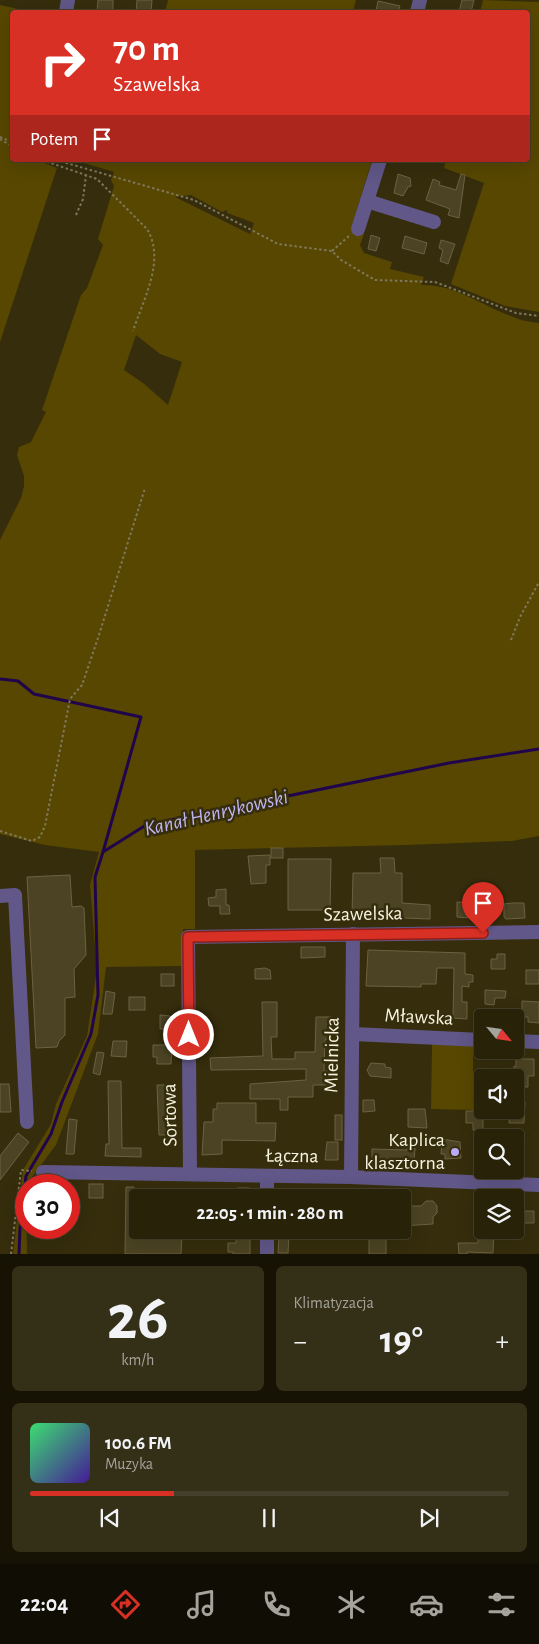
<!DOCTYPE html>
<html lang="pl">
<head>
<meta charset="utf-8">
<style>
  body { margin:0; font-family:"Alegreya Sans",sans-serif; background:#342f17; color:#f1f3f6; height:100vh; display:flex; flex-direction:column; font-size:19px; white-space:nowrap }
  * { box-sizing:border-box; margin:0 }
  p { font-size:16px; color:#a5a49c }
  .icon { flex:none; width:28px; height:28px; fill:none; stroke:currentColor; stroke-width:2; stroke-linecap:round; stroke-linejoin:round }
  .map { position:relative; height:1254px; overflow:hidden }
  .sheet { display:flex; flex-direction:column; gap:12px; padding:12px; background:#161305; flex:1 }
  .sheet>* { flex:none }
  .guide { position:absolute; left:10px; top:10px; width:520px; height:152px; border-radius:5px; box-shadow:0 5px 20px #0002,0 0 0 1px #443f2a; background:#d93025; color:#fff; overflow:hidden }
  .needle { width:32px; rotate:119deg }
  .tools { position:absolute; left:474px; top:1009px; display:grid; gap:10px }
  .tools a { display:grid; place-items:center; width:50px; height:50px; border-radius:5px; background:#282209; box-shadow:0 5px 20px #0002,0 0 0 1px #443f2a; font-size:25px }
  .speed { position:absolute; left:15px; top:1174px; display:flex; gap:10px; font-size:25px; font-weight:700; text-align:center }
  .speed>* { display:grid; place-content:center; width:65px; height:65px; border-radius:50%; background:#282209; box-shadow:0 5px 20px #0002,0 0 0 1px #443f2a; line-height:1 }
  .speed .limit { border:8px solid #d22; background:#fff; color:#111 }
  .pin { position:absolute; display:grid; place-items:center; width:42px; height:42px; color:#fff; margin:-51px -21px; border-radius:50% 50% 50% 0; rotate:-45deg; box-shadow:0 0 5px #0007 }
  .pin .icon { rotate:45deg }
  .me { position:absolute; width:55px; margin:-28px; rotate:0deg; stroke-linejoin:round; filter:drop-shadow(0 0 4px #0008) }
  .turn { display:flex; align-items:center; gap:18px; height:105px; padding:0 20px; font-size:22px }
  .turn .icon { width:65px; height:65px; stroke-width:2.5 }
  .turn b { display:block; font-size:35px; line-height:42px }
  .then { display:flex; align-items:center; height:48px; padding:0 20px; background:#0003; gap:10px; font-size:19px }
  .big { font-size:38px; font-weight:600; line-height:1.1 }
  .sheet .tile { flex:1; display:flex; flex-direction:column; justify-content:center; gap:8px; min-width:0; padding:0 18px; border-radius:8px; background:#342f17 }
  .sheet .dial { align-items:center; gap:0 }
  .dial b { font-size:65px; line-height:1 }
  .song { display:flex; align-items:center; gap:15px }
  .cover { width:60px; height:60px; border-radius:8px; background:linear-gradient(135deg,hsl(140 70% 55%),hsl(260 70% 35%)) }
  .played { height:5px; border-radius:2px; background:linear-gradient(90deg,#d93025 30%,#443f2a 30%) }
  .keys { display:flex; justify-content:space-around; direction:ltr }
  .heat { display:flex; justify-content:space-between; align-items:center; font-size:28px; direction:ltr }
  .sheet .tiles { flex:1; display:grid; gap:12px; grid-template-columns:1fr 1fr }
  .tile:last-child { grid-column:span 2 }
  .trip { position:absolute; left:129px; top:1189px; width:282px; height:50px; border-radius:5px; background:#282209; box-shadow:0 5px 20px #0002,0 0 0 1px #443f2a; font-weight:600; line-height:50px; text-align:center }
  .dock { display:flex; height:80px; justify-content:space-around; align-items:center; background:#100e04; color:#a5a49c }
  .dock .icon { width:35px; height:35px }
  .dock .on { color:#d93025 }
  .dock b { font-size:22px; color:#f1f3f6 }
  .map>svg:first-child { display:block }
  .green { fill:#574700; fill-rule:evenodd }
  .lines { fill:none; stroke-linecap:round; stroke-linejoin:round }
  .stream { stroke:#21054c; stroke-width:3 }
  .building { fill:#4b4323; stroke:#6b6241 }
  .path { stroke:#7f785c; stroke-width:2; stroke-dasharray:2.5 2.5; stroke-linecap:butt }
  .minor { stroke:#615788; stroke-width:14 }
  .route-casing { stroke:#8d1f18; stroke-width:12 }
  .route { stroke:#d93025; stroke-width:9 }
  .poi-dot { fill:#b9abf7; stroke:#352d0c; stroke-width:2 }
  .labels { text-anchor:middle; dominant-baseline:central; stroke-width:5; stroke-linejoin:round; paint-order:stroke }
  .street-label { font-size:20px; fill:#f9f4e1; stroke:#352d0c }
  .poi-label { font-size:20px; fill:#f9f4e1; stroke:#352d0c; text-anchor:end }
  .water-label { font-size:21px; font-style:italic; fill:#bfb4f2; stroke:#352d0c }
</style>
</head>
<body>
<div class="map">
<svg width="539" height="1254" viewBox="0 0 539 1254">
  <rect width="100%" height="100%" fill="#352d0c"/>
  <g class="green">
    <polygon points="168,0 356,0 353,12 165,12"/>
    <polygon points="483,0 539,2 539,312 505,306 451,284 484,183 444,168 446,160 528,160 528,12 480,12"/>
    <polygon points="0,5 32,12 12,12 12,160 37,160 57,168 0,342"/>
    <path d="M74,160H372L352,225L364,234L360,245L364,253L392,262L390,269L424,277L421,285C454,283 486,308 516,318C523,321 531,322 539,323V836L512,841L408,845L195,850V929H183V966L106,967L98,1034L56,1145L32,1177L31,1185H26L27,1254H13L23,1170L51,1124L56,1104L87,1036L97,970L90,885L99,852L45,845L0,834V540L21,498L24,486V476L17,455L19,447L31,442L46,412L42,410L81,295L87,288L103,245L98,239L114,186L111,180L114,172ZM191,195L222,212L227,210V213L254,223L250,234L175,197ZM136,335L160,354L182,362L168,405L143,383L124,370Z"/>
    <polygon points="432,1044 473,1046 473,1110 431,1109"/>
  </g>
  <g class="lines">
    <g class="stream">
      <polyline points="0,679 18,681 34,694 141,717 103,852"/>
      <polyline points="19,1254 20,1228 26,1176 51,1134 62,1102 91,1034 98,995 95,877 103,852 146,825 449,763 539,749"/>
    </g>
  </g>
  <g class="building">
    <polygon points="98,0 113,0 113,12 97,12"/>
    <polygon points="137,0 152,0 151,12 136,12"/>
    <polygon points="462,0 474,0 471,12 459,12"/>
    <polygon points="378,1 400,6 398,12 376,11"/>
    <polygon points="398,174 410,178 411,186 408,187 403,196 394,193"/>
    <polygon points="461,174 465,175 459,218 448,215 450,209 426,200 433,179 440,182 439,185 456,190"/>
    <polygon points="371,235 380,238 376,251 368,249"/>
    <polygon points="405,236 427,243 424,254 402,248"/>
    <polygon points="441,240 455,244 448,264 440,261 443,250 439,248"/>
    <rect x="271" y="848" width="12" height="10"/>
    <polygon points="270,855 270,865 266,865 266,883 251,884 248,856"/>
    <polygon points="380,858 394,858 395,873 402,873 402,903 430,905 430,919 352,916 353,873 381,873"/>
    <polygon points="288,859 331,859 330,910 288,910"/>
    <polygon points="70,875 72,907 81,906 84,908 86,955 74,969 75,997 65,998 65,1035 59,1041 57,1047 36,1048 27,877"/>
    <polygon points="226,889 226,905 229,905 230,914 220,914 220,906 209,906 208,898 216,897 216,890"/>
    <polygon points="457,902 475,903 474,913 471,912 471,918 457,917"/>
    <polygon points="512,903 524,903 525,918 506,919 504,917 504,904"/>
    <polygon points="301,947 325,947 325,957 301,958"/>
    <polygon points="368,950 465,953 465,974 473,975 473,982 469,982 469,987 462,986 462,1002 467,1002 467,1019 453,1018 454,968 437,968 436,984 421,984 421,987 366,986"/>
    <polygon points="497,954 505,954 505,969 491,969 491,959 497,959"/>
    <polygon points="265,968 270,970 271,979 255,979 255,969"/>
    <rect x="526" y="970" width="13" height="14"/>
    <rect x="161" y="974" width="13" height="12"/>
    <polygon points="485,990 506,991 505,998 495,998 494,1005 485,1004"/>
    <polygon points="106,991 115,993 112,1014 103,1014"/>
    <rect x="129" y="997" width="16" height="13"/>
    <polygon points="522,1001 539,1002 539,1023 528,1022 528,1017 522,1017"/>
    <polygon points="262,1002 277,1002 277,1037 271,1037 272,1059 295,1059 295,1052 315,1052 316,1017 331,1017 330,1039 325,1039 324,1071 333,1071 335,1085 313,1085 313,1097 288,1097 288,1110 280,1110 280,1099 250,1099 250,1084 306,1080 306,1069 211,1070 210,1058 263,1056"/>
    <polygon points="160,1015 170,1016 170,1029 160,1029"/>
    <polygon points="113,1041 127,1041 126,1057 111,1056"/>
    <polygon points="153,1045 172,1045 171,1064 157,1064 157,1057 153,1057"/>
    <polygon points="97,1052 104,1053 100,1075 93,1073"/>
    <polygon points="516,1059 534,1059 534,1076 528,1076 528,1087 515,1087 514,1066 516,1067"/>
    <polygon points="371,1063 385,1064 385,1067 391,1068 391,1078 370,1076 367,1070"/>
    <polygon points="108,1081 121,1081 122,1148 141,1148 141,1157 105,1156 106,1144 109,1144"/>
    <polygon points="0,1084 9,1084 11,1112 0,1112"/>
    <polygon points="157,1085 174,1085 175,1135 159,1135"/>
    <polygon points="363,1100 374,1100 375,1111 363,1112"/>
    <polygon points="515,1102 525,1102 524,1123 509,1123 510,1110 515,1110"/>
    <polygon points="217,1103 256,1103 256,1123 276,1123 275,1141 222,1140 222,1154 202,1155 204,1122 213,1122 213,1109 217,1109"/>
    <polygon points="408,1109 425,1109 427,1128 408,1127"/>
    <polygon points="466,1111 483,1111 483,1130 473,1130 473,1123 466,1123"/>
    <rect x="335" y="1115" width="7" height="25"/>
    <polygon points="69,1119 77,1120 74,1154 66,1154"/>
    <polygon points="18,1133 29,1142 0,1180 0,1156"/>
    <polygon points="442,1139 460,1142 461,1158 445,1159 445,1154 441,1154"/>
    <polygon points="327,1142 338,1142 338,1160 325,1160"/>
    <polygon points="515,1144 523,1144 523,1158 515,1159"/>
    <polygon points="407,1148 415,1148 414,1164 391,1161 387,1165 372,1161 372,1149 407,1150"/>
    <rect x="89" y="1184" width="14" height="14"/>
    <polygon points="126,1187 134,1187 134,1230 179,1230 179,1234 182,1234 181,1254 125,1254"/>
    <rect x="238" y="1188" width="11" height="10"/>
    <polygon points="475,1191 482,1192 482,1229 474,1229"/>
    <polygon points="426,1201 433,1201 437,1206 437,1213 433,1217 433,1224 402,1226 402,1206 421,1206"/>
    <polygon points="521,1211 534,1211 534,1223 522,1223"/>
    <rect x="369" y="1230" width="17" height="24"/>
    <polygon points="478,1230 494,1230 493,1253 467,1252 467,1254 459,1254 458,1243 478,1243"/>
    <polygon points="279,1236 289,1236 288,1253 278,1253"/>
    <polygon points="236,1237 250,1237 250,1254 233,1254 233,1252 228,1252 228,1243 236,1243"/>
  </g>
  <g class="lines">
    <g class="path">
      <polyline points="0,137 12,142"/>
      <polyline points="0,139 12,146"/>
      <path d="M42,160L97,179L147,229C166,260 143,300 133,331"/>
      <polyline points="56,160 194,200 278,244 332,251 341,260 375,280 435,282 516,313 539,316"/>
      <polyline points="76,215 83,199 86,175"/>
      <polyline points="332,251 349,236"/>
      <polyline points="511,640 520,617 539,582"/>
      <polyline points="0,831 32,841 40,837 45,826 70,699 82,685 98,638 145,488"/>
      <polyline points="11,1254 21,1170 32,1171"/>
    </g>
    <g class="minor">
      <polyline points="66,12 68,0"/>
      <polyline points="417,12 420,0"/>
      <polyline points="367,201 434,222"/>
      <polyline points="358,229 380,160"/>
      <polyline points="0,896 15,895 27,1122"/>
      <polyline points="353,1034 482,1040"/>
      <polyline points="515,1041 539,1042"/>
      <polyline points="43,1172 351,1177 539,1185"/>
      <polyline points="190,1173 188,937 539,932"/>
      <polyline points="351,1177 353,934"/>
      <polyline points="267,1198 267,1176"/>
      <polyline points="267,1254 267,1230"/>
    </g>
  </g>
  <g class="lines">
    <defs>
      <polyline id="route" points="189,1035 188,937 483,933"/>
    </defs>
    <use href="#route" class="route-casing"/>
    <use href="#route" class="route"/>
  </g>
  <circle class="poi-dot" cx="455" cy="1152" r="5"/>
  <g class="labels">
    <g class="street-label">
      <text transform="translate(363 914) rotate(-1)">Szawelska</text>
      <text transform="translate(419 1017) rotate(3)">Mławska</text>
      <text transform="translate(332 1055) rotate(-89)">Mielnicka</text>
      <text transform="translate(170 1115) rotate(-91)">Sortowa</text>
      <text transform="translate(292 1156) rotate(1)">Łączna</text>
    </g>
    <g class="poi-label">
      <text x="445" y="1140">Kaplica<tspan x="445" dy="23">klasztorna</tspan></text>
    </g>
    <g class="water-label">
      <text transform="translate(216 813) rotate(-13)">Kanał Henrykowski</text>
    </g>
  </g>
</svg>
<div class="tools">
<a><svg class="needle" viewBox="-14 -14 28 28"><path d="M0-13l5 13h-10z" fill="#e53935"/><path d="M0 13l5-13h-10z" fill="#a5a49c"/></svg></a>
<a><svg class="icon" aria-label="sound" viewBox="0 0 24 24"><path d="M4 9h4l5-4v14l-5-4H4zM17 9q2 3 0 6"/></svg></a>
<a><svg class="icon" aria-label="search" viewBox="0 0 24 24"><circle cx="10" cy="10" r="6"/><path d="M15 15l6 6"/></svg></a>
<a><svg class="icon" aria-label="layers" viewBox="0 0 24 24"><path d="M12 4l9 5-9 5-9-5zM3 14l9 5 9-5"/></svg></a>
</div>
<div class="speed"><div class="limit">30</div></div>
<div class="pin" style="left:483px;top:933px;background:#d93025"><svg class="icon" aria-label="arrive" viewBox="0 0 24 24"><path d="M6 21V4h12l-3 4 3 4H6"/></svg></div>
<svg class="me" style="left:189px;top:1035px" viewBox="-20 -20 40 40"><circle r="17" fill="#d93025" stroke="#fff" stroke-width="3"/><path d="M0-11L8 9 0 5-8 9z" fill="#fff"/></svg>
<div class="trip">22:05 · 1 min · 280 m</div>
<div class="guide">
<div class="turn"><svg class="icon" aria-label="right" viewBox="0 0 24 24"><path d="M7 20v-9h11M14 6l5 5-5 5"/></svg><div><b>70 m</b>Szawelska</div></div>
<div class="then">Potem<svg class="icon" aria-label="arrive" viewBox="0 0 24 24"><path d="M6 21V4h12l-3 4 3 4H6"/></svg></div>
</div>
</div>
<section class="sheet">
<div class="tiles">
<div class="tile dial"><b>26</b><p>km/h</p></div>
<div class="tile"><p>Klimatyzacja</p>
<div class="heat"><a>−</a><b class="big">19°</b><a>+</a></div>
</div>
<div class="tile">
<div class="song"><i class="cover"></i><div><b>100.6 FM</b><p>Muzyka</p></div></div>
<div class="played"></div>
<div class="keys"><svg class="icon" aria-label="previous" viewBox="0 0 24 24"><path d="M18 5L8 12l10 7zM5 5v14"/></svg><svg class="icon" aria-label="pause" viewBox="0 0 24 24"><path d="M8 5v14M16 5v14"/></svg><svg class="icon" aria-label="next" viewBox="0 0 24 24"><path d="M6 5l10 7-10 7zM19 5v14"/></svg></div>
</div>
</div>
</section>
<nav class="dock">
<b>22:04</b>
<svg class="icon on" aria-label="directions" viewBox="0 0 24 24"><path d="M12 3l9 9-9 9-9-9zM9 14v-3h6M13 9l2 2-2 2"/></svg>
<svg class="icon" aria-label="music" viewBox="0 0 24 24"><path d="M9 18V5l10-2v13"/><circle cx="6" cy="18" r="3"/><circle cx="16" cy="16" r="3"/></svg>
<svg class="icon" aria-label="phone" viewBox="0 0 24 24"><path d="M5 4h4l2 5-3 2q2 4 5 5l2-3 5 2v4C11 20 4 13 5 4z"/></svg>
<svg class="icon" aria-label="climate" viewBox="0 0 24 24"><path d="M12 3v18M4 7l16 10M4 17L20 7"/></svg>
<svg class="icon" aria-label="car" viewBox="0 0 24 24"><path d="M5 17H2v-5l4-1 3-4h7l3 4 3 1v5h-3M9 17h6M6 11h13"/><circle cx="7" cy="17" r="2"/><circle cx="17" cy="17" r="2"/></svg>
<svg class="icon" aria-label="filters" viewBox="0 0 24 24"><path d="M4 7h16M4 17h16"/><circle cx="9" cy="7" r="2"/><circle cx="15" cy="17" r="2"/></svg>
</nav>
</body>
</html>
